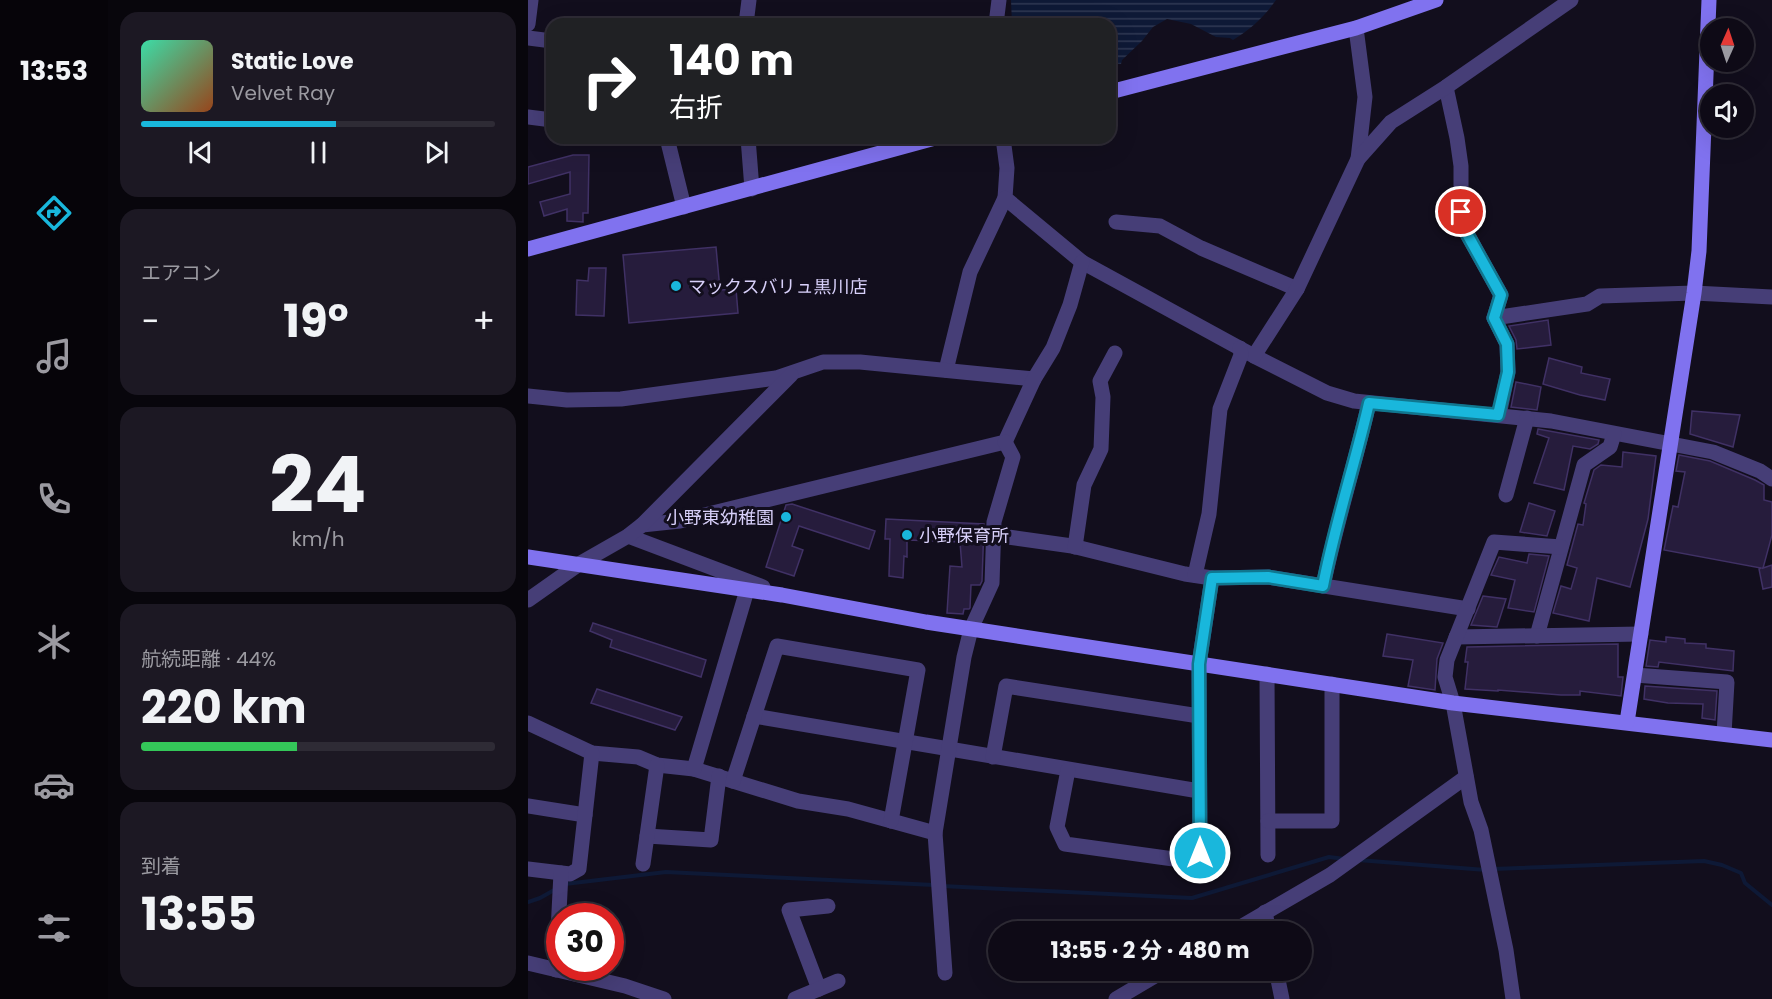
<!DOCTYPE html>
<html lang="ja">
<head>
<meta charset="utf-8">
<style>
  body { margin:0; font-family:Poppins,"Noto Sans JP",sans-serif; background:#1c1823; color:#f1f3f6; height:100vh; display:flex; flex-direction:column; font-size:22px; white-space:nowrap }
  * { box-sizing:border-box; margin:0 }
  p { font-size:20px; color:#9b9aa1 }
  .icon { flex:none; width:33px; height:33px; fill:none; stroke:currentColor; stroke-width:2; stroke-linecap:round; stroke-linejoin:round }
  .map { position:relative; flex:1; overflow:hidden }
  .side { display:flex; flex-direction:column; gap:12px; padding:12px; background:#08060c; width:420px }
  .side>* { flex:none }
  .top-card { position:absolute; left:18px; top:18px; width:570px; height:126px; border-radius:18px; box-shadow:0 6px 24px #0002,0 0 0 2px #2e2b35; background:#202124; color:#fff; overflow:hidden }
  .needle { width:39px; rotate:3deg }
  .tools { position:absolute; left:1172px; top:18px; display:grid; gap:12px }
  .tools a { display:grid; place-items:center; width:54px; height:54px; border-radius:50%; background:#0e0a16; box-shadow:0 6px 24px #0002,0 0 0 2px #2e2b35; font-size:30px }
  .speed { position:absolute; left:18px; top:903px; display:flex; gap:12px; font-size:30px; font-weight:700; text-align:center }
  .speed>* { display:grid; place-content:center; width:78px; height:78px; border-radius:50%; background:#0e0a16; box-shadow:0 6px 24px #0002,0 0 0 2px #2e2b35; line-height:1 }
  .speed .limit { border:9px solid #d22; background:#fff; color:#111 }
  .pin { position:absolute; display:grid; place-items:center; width:51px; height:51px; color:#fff; margin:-26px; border:3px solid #fff; border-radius:50%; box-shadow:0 2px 6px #0007 }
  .me { position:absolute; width:66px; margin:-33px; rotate:0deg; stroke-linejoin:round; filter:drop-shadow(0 0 4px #0008) }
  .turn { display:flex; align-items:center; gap:21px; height:126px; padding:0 24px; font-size:27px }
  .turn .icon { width:78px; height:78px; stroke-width:2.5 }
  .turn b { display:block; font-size:42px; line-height:51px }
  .big { font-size:45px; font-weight:700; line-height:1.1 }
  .side .tile { flex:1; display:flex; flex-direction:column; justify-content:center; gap:9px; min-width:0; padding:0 21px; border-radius:18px; background:#1c1823 }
  .side .dial { align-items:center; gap:0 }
  .dial b { font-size:78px; line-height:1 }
  .song { display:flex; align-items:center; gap:18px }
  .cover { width:72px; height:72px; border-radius:9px; background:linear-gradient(135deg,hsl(160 70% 55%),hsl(20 70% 35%)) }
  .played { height:6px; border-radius:3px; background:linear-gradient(90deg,#19b7dc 55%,#2e2b35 55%) }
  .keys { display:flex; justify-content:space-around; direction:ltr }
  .heat { display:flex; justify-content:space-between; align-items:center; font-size:33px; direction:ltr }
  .charge { height:9px; border-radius:4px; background:linear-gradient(90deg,#34c759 44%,#2e2b35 0) }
  .trip { position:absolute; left:460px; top:921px; width:324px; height:60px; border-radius:30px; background:#0e0a16; box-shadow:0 6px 24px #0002,0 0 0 2px #2e2b35; font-weight:700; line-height:60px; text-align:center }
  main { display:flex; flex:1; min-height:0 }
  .dock { display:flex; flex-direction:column; width:108px; justify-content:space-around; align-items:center; background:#060409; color:#9b9aa1 }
  .dock .icon { width:42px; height:42px }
  .dock .on { color:#19b7dc }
  .dock b { font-size:27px; color:#f1f3f6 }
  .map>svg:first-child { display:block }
  .water { fill:url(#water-rules) }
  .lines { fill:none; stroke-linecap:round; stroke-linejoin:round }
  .stream { stroke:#0e1936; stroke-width:4 }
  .building { fill:#261c3c; stroke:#403165; stroke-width:1.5 }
  .street { stroke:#463e77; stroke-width:15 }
  .secondary { stroke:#8072ef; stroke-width:15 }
  .route-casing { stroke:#10778f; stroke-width:15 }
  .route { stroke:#19b7dc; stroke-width:10 }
  .poi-dot { fill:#19b7dc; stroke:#120e1d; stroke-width:2 }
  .labels { text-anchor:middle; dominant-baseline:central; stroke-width:6; stroke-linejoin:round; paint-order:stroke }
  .poi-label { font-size:18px; fill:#d8d0fa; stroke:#120e1d; text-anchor:start }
</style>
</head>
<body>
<main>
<nav class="dock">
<b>13:53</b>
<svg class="icon on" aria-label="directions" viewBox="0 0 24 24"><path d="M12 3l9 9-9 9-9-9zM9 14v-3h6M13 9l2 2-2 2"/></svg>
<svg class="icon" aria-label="music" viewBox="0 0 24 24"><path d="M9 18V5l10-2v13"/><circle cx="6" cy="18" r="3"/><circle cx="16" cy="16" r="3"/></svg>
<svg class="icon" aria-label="phone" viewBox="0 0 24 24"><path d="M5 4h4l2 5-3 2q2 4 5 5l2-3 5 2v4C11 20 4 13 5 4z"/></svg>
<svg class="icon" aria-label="climate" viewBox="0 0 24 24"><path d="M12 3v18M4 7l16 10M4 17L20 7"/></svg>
<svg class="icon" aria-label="car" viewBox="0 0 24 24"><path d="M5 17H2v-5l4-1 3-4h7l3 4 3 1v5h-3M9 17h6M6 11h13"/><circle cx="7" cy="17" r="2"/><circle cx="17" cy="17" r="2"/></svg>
<svg class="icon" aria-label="filters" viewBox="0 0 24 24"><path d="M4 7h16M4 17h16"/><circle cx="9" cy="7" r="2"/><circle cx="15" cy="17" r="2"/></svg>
</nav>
<section class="side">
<div class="tile">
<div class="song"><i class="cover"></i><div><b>Static Love</b><p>Velvet Ray</p></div></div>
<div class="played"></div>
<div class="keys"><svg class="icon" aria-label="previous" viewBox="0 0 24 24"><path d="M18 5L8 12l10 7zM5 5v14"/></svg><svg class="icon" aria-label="pause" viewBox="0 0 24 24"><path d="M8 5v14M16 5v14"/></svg><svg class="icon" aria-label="next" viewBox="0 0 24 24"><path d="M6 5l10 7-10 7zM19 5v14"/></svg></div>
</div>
<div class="tile"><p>エアコン</p>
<div class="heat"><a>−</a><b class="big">19°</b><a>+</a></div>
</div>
<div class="tile dial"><b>24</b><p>km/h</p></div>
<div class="tile"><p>航続距離 · 44%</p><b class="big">220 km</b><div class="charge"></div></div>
<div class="tile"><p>到着</p><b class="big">13:55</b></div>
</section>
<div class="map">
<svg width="1244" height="999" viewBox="0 0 1244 999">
  <defs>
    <pattern id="water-rules" width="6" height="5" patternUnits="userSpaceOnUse" patternTransform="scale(1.5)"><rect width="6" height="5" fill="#0e1936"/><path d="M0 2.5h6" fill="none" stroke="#303954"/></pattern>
  </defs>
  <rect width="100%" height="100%" fill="#120e1d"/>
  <path class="water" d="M483,0H748C736,17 723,29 705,40L702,38L688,37L663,24L639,19L625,27L614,41L594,60L593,64L582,63V24H484Z"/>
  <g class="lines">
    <g class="stream">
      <polyline points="830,860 958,870"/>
      <polyline points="965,869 1176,861 1194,865 1213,873 1217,883 1244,905"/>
      <polyline points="37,884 138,872 406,885"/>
      <polyline points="414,886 664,898 801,857 817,859"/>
      <polyline points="0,902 12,898 28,889"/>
    </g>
  </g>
  <g class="building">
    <polygon points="45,155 61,155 60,213 55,213 55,222 39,221 39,209 16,216 12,202 42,194 42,172 0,184 0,167"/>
    <polygon points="188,247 192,290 208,289 210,313 101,323 95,255"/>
    <polygon points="61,268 78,268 76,316 48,315 49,280 60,281"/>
    <polygon points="1020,320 1023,345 989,349 988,340 981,326"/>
    <polygon points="1021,358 1054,367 1053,373 1082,379 1077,400 1052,395 1015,384"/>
    <polygon points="988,382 1013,387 1009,410 983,407"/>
    <polygon points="1164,411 1212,415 1205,447 1162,434"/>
    <polygon points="1010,429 1071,440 1070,444 1062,449 1045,446 1036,490 1006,483 1021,438 1009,434"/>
    <polygon points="1095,452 1128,456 1120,519 1102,587 1069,578 1061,621 1025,613 1033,586 1043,589 1049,568 1039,565 1050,524 1055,525 1058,504 1056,503 1066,470 1073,465 1094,467"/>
    <polygon points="1151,455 1182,461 1227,480 1236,485 1236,500 1244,502 1244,535 1235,568 1244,565 1244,587 1235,589 1231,569 1233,568 1136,550 1145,506 1150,507 1157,472 1148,471"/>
    <polygon points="1001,503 1027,511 1019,536 992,532"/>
    <polygon points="264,504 347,531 341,549 271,526 264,546 275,550 266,576 238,567 258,505"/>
    <polygon points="358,519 456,524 454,581 452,585 443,585 442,608 441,609 436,609 435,614 419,613 422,566 434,567 432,542 379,540 379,557 376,556 375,578 361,576 362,539 357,539"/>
    <polygon points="1001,554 1021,556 1006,612 980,608 987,580 963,575 971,557 999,563"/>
    <polygon points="955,596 978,599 969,627 943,625"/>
    <polygon points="65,623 178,660 173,677 82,647 84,640 62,631"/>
    <polygon points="859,634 915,643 909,659 907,690 880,686 885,660 855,656"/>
    <polygon points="1138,637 1157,639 1157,643 1178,644 1178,648 1206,651 1205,671 1131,662 1130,667 1118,666 1122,640 1138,642"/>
    <polygon points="1090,644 1090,677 1095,677 1093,696 1052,691 1052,695 1033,695 970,690 970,691 937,689 940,662 937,662 939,647"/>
    <polygon points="1117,686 1189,691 1187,720 1174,718 1175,704 1140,703 1116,699"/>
    <polygon points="69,689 154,717 147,730 63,703"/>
  </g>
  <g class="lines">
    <g class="street">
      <polyline points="0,24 3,0"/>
      <polyline points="218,24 221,0"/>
      <polyline points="468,24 471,0"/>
      <polyline points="828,28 837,97 830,159"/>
      <polyline points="0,38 24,41"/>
      <polyline points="918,87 929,138 933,166 933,212 938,232 973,295 966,318 979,344 980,372 971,415"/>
      <polyline points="0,117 24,120"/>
      <polyline points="139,138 156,207"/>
      <polyline points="220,138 224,189"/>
      <polyline points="475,138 479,168 477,198 554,262 726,356 799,393 826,401 1023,421 1185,452 1232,471 1244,479"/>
      <polyline points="588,222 632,226 673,248 769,289"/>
      <polyline points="966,318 1059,304 1072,296 1166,293 1244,297"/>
      <polyline points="726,356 769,289 830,159 863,122 918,87 1043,0"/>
      <polyline points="418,370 442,272 477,198"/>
      <polyline points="0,396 39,400 93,399 248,378 295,362 332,362 506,379"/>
      <polyline points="978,495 999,418"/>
      <polyline points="114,525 152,521 477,442 506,379 525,348 542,305 554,262"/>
      <polyline points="466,535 544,546 657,574 684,578 740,577 940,609"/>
      <polyline points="100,536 235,587"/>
      <polyline points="547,547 556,485 573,449 575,397 572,381 587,353"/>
      <polyline points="667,575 681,514 692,409 713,355 712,348"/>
      <path d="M795,586C808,524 827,464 841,403"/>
      <polyline points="0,600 51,564 100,536 114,525 263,375"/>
      <polyline points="1009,636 1056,465 1082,447 1086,434"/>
      <polyline points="928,637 1113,634"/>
      <polyline points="739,674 740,855"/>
      <polyline points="1107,675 1199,682 1196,734"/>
      <polyline points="226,716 671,791"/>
      <polyline points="0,723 64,753 110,757 129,765 166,769 270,801 320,809 407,833"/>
      <polyline points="465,757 478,686 671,716"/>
      <polyline points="166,769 219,590"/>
      <polyline points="540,770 529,827 537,844 660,861 672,853 671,664 684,578"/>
      <polyline points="205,781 249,646 390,670 363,821"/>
      <polyline points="0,806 57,815"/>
      <polyline points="740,821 804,821 804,684"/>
      <polyline points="119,836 183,840 191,776"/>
      <polyline points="115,864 129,765"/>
      <polyline points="0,869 42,874 51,869 64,753"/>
      <polyline points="737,912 741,932"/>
      <polyline points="704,932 802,875 938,777"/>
      <polyline points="0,963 97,986 136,999"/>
      <polyline points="28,970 33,873"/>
      <polyline points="748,970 754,999"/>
      <polyline points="417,973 407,833 436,657 443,629 464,583 466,522 485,457 477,442"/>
      <polyline points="291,989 261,910 300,906"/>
      <polyline points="267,999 310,981"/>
      <polyline points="588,999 637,970"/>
      <polyline points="985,999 978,950 953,830 943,802 925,703 917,677 919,660 966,542 1033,547"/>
    </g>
    <g class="secondary">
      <polyline points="582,92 828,28 908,0"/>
      <polyline points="0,249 407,138"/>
      <polyline points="0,557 254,595 398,622 925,703 1244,740"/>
      <polyline points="1099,722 1166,293 1171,251 1181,0"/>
    </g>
  </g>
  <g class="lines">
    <defs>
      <path id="route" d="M672,853L671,664L684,578L740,577L795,586C807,524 827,464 841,403L970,415L980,372L979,344L966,318L973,295L938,232L933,212"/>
    </defs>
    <use href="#route" class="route-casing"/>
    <use href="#route" class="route"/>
  </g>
  <g class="poi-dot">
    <circle cx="148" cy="286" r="6"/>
    <circle cx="258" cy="517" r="6"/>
    <circle cx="379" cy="535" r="6"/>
  </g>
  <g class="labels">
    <g class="poi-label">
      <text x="160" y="286">マックスバリュ黒川店</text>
      <text x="246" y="517" text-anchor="end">小野東幼稚園</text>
      <text x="391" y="535">小野保育所</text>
    </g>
  </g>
</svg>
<div class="tools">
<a><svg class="needle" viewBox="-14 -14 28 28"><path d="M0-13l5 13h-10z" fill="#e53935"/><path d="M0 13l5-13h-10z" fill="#9b9aa1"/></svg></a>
<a><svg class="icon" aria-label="sound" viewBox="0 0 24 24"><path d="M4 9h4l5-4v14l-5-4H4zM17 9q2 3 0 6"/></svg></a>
</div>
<div class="speed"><div class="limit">30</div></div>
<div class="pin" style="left:933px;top:212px;background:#d93025"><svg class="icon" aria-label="arrive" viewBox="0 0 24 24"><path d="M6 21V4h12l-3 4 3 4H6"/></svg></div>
<svg class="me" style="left:672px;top:853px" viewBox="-20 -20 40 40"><circle r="17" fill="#19b7dc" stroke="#fff" stroke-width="3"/><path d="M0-11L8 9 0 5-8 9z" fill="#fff"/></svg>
<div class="trip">13:55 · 2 分 · 480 m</div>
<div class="top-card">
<div class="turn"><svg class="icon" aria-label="right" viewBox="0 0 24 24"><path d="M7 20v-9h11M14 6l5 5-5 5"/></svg><div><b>140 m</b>右折</div></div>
</div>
</div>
</main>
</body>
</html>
